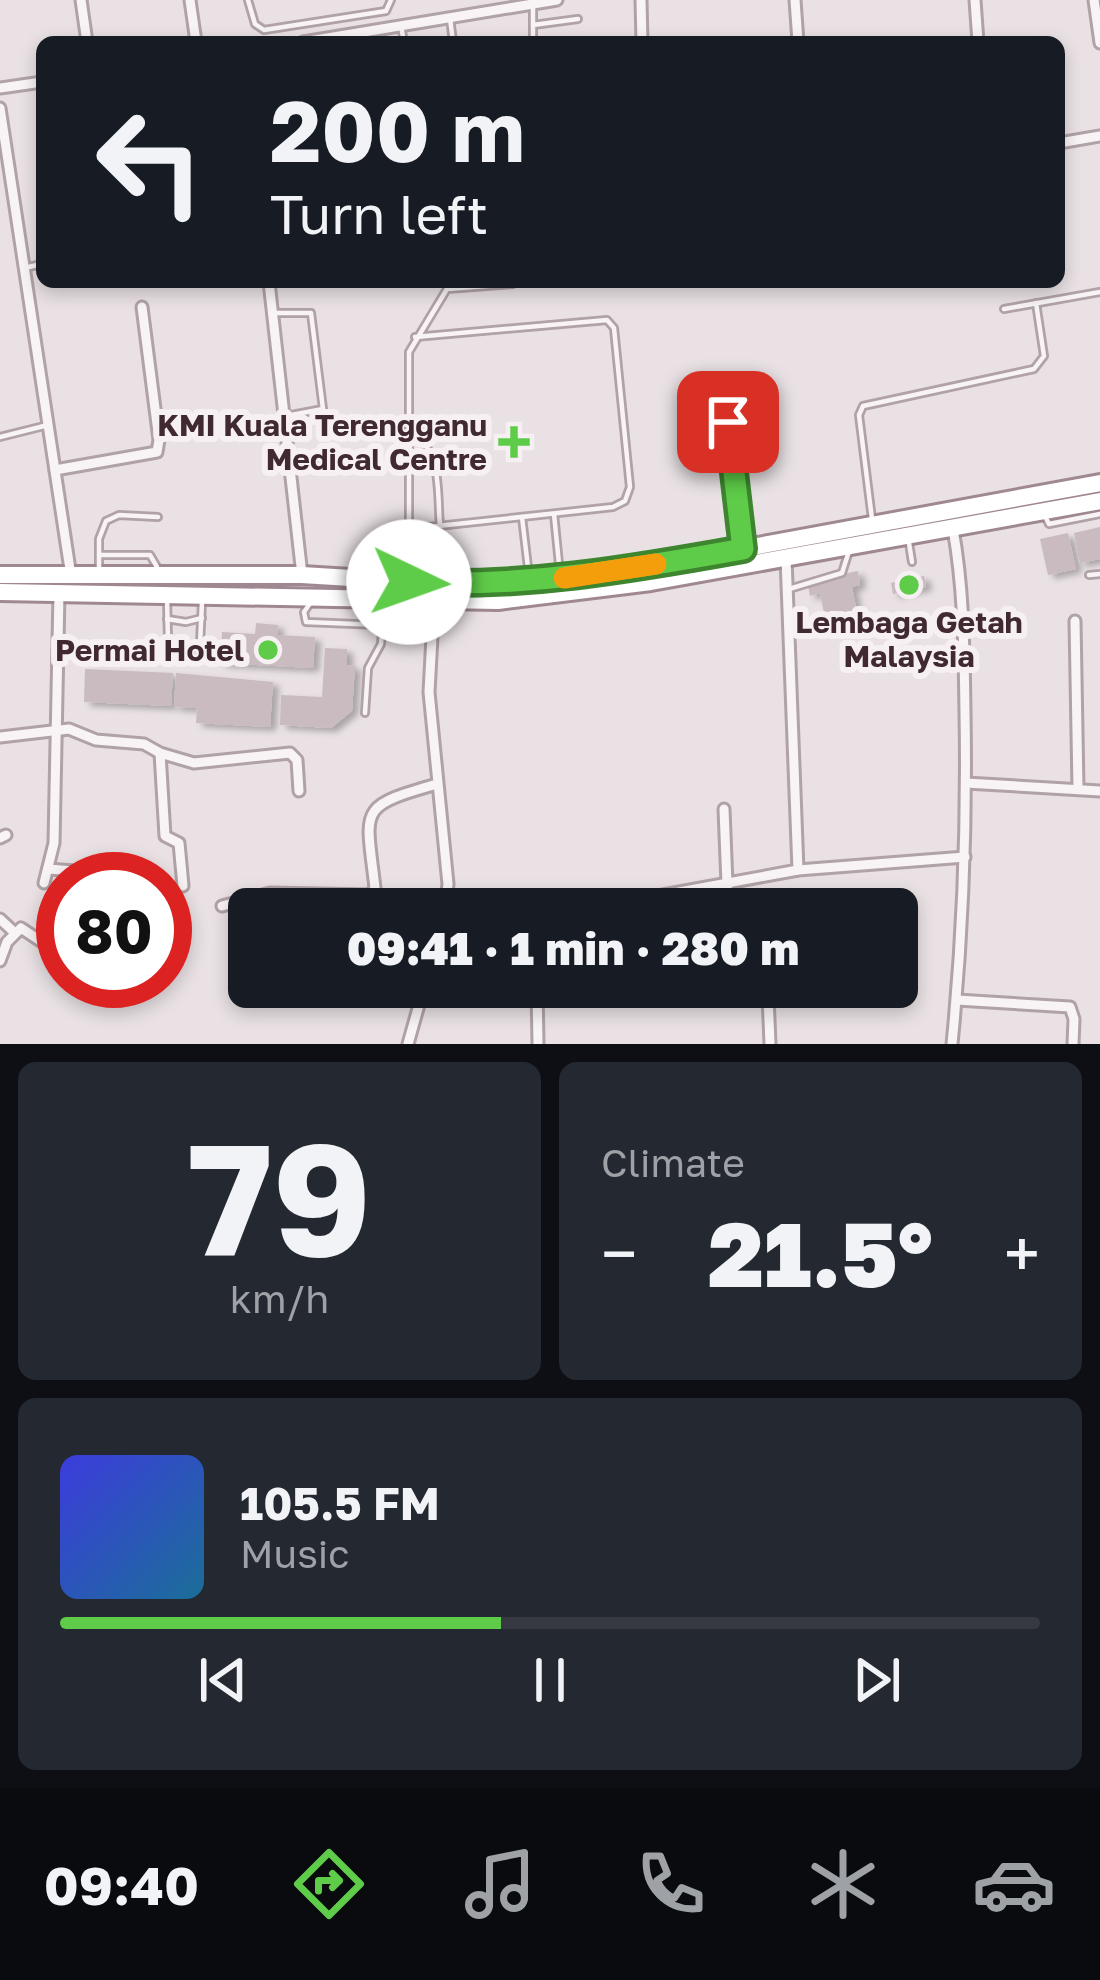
<!DOCTYPE html>
<html lang="en">
<head>
<meta charset="utf-8">
<style>
  body { margin:0; font-family:"Golos Text",sans-serif; background:#242831; color:#f1f3f6; height:100vh; display:flex; flex-direction:column; font-size:45px; white-space:nowrap }
  * { box-sizing:border-box; margin:0 }
  p { font-size:39px; color:#9ea1a6 }
  .icon { flex:none; width:66px; height:66px; fill:none; stroke:currentColor; stroke-width:2; stroke-linecap:round; stroke-linejoin:round }
  .map { position:relative; height:1044px; overflow:hidden }
  .drawer { display:flex; flex-direction:column; gap:18px; padding:18px; background:#0d0f14; flex:1 }
  .drawer>* { flex:none }
  .banner { position:absolute; left:36px; top:36px; width:1029px; height:252px; border-radius:18px; box-shadow:0 6px 18px #0003; background:#171b24; color:#f1f3f6; overflow:hidden }
  .speed { position:absolute; left:36px; top:852px; display:flex; gap:24px; font-size:60px; font-weight:700; text-align:center }
  .speed>* { display:grid; place-content:center; width:156px; height:156px; border-radius:50%; background:#171b24; box-shadow:0 6px 18px #0003; line-height:1 }
  .speed .limit { border:18px solid #d22; background:#fff; color:#111 }
  .pin { position:absolute; display:grid; place-items:center; width:102px; height:102px; color:#fff; margin:-51px; border-radius:24px; box-shadow:0 6px 18px #0006 }
  .me { position:absolute; width:132px; margin:-66px; rotate:93deg; stroke-linejoin:round; filter:drop-shadow(0 0 9px #0008) }
  .turn { display:flex; align-items:center; gap:42px; height:252px; padding:0 36px; font-size:54px }
  .turn .icon { width:156px; height:156px; stroke-width:2.5 }
  .turn b { display:block; font-size:84px; line-height:102px }
  .big { font-size:90px; font-weight:800; line-height:1.1 }
  .drawer .tile { flex:1; display:flex; flex-direction:column; justify-content:center; gap:18px; min-width:0; padding:0 42px; border-radius:18px; background:#242831 }
  .drawer .dial { align-items:center; gap:0 }
  .dial b { font-size:156px; line-height:1 }
  .song { display:flex; align-items:center; gap:36px }
  .cover { width:144px; height:144px; border-radius:18px; background:linear-gradient(135deg,hsl(240 70% 55%),hsl(200 70% 35%)) }
  .played { height:12px; border-radius:6px; background:linear-gradient(90deg,#5ecc48 45%,#363941 45%) }
  .keys { display:flex; justify-content:space-around; direction:ltr }
  .heat { display:flex; justify-content:space-between; align-items:center; font-size:66px; direction:ltr }
  .drawer .tiles { flex:1; display:grid; gap:18px; grid-template-columns:1fr 1fr }
  .tile:last-child { grid-column:span 2 }
  .trip { position:absolute; left:228px; top:888px; width:690px; height:120px; border-radius:18px; background:#171b24; box-shadow:0 6px 18px #0003; font-weight:800; line-height:120px; text-align:center }
  .tabs { display:flex; height:192px; justify-content:space-around; align-items:center; background:#090b0e; color:#9ea1a6 }
  .tabs .icon { width:84px; height:84px }
  .tabs .selected { color:#5ecc48 }
  .tabs b { font-size:54px; color:#f1f3f6 }
  .map>svg:first-child { display:block }
  .building { fill:#c9bbc0; filter:url(#shadow) }
  .lines { fill:none; stroke-linecap:round; stroke-linejoin:round }
  .service-casing { stroke:#b0a2a7; stroke-width:10 }
  .minor-casing { stroke:#b0a2a7; stroke-width:15 }
  .trunk-casing { stroke:#a08892; stroke-width:22 }
  .service { stroke:#f8f3f5; stroke-width:4.5 }
  .minor { stroke:#f8f3f5; stroke-width:9 }
  .trunk { stroke:#fff; stroke-width:16 }
  .route-casing { stroke:#3d852f; stroke-width:30 }
  .route { stroke:#5ecc48; stroke-width:21 }
  .slow { stroke:#f59e0b; stroke-width:21 }
  .poi-dot { fill:#5ecc48; stroke:#f7f0f3; stroke-width:4.5 }
  .labels { text-anchor:middle; dominant-baseline:central; stroke-width:12; stroke-linejoin:round; paint-order:stroke }
  .poi-label { font-size:30px; font-weight:bold; fill:#412932; stroke:#f7f0f3; text-anchor:end }
</style>
</head>
<body>
<div class="map">
<svg width="1100" height="1044" viewBox="0 0 1100 1044">
  <defs>
    <filter id="shadow"><feDropShadow dx="6" dy="4" stdDeviation="3" flood-color="#0004"/></filter>
  </defs>
  <rect width="100%" height="100%" fill="#e9e1e4"/>
  <g class="building">
    <polygon points="1100,527 1100,559 1080,563 1074,533"/>
    <polygon points="1068,533 1076,569 1048,575 1040,539"/>
    <polygon points="858,571 860,585 852,587 857,612 825,618 820,593 810,596 807,581"/>
    <polygon points="924,576 926,587 893,594 891,583"/>
    <polygon points="256,623 278,625 277,635 315,637 313,668 220,663 222,632 255,634"/>
    <polygon points="325,648 347,649 347,665 355,666 352,711 331,728 280,725 281,695 322,697"/>
    <polygon points="85,669 173,673 171,706 84,702"/>
    <polygon points="176,673 273,682 270,727 196,723 197,708 174,707"/>
  </g>
  <g class="lines">
    <defs>
      <g id="service">
        <polyline points="248,0 255,24 264,30 386,11 391,0"/>
        <polyline points="533,6 533,42"/>
        <polyline points="450,18 453,42"/>
        <polyline points="533,25 578,19"/>
        <polyline points="401,26 404,42"/>
        <polyline points="24,268 42,264"/>
        <polyline points="1004,309 1100,292"/>
        <polyline points="273,313 311,313 323,409 286,416"/>
        <polyline points="722,379 742,543"/>
        <path d="M411,435C443,447 437,497 440,526"/>
        <polyline points="0,437 48,425"/>
        <polyline points="554,514 560,574"/>
        <polyline points="1045,516 1049,524 1100,514"/>
        <polyline points="522,517 529,576"/>
        <polyline points="872,519 859,415 863,406 1034,369 1044,356 1036,303"/>
        <polyline points="410,529 613,507 625,501 630,487 614,328 607,320 415,337"/>
        <polyline points="909,543 912,562"/>
        <polyline points="99,555 150,555 157,567"/>
        <polyline points="99,568 99,539 106,521 119,515 158,517"/>
        <polyline points="1089,575 1100,574"/>
        <polyline points="409,576 409,352 447,289 513,284"/>
        <polyline points="789,589 842,573 849,551"/>
        <polyline points="167,598 168,641 182,652 200,644 202,602"/>
        <polyline points="311,602 304,612 306,622 380,625"/>
        <polyline points="167,619 186,622 202,618"/>
        <polyline points="365,713 368,668 381,644 384,602"/>
      </g>
      <g id="minor">
        <polyline points="81,0 87,42"/>
        <polyline points="190,0 196,42"/>
        <polyline points="641,0 642,42"/>
        <polyline points="795,0 798,42"/>
        <polyline points="975,0 978,42"/>
        <polyline points="1094,0 1100,43"/>
        <polyline points="303,42 557,0"/>
        <polyline points="0,88 42,82"/>
        <polyline points="0,108 71,576"/>
        <polyline points="1059,143 1100,136"/>
        <polyline points="269,282 302,575"/>
        <polyline points="55,470 157,452 159,440 142,307"/>
        <polyline points="786,558 798,870"/>
        <polyline points="434,600 429,692 448,884 445,909"/>
        <polyline points="1075,621 1078,788"/>
        <polyline points="0,737 69,729 96,740 144,744 160,753 194,763 290,753 297,760 299,791"/>
        <polyline points="160,753 165,836 179,843 183,886"/>
        <polyline points="966,783 1100,791"/>
        <polyline points="724,809 728,909"/>
        <polyline points="0,838 6,835"/>
        <polyline points="48,869 113,874"/>
        <polyline points="44,883 54,843 59,593"/>
        <polyline points="447,898 641,899 798,870 965,857"/>
        <path d="M222,906L270,893L370,895L375,888C366,808 356,807 437,784"/>
        <polyline points="0,919 15,933"/>
        <polyline points="0,961 7,942 21,928 63,956"/>
        <polyline points="537,987 538,1044"/>
        <polyline points="740,987 768,995 770,1044"/>
        <polyline points="957,1000 1070,1007 1074,1019 1073,1044"/>
        <polyline points="408,1044 424,987"/>
        <path d="M952,1044C963,933 967,824 965,712C964,650 964,590 953,529"/>
      </g>
      <g id="trunk">
        <polyline points="0,575 302,575 465,585 529,582 649,566 1100,483"/>
        <polyline points="0,592 498,601 651,582 1100,501"/>
      </g>
    </defs>
    <use href="#service" class="service-casing"/>
    <use href="#minor" class="minor-casing"/>
    <use href="#trunk" class="trunk-casing"/>
    <use href="#service" class="service"/>
    <use href="#minor" class="minor"/>
    <use href="#trunk" class="trunk"/>
  </g>
  <g class="lines">
    <defs>
      <path id="route" d="M409,582C522,588 632,569 743,549L728,422"/>
    </defs>
    <use href="#route" class="route-casing"/>
    <use href="#route" class="route"/>
    <polyline class="slow" points="564,578 656,564"/>
  </g>
  <g class="poi-dot">
    <path d="M508 424h12v12h12v12h-12v12h-12v-12h-12v-12h12z"/>
    <circle cx="909" cy="585" r="12"/>
    <circle cx="268" cy="650" r="12"/>
  </g>
  <g class="labels">
    <g class="poi-label">
      <text x="487" y="425">KMI Kuala Terengganu<tspan x="487" dy="34">Medical Centre</tspan></text>
      <text x="909" y="622" text-anchor="middle">Lembaga Getah<tspan x="909" dy="34">Malaysia</tspan></text>
      <text x="244" y="650">Permai Hotel</text>
    </g>
  </g>
</svg>
<div class="speed"><div class="limit">80</div></div>
<div class="pin" style="left:728px;top:422px;background:#d93025"><svg class="icon" aria-label="arrive" viewBox="0 0 24 24"><path d="M6 21V4h12l-3 4 3 4H6"/></svg></div>
<svg class="me" style="left:409px;top:582px" viewBox="-20 -20 40 40"><circle r="19" fill="#fff"/><path d="M0-13L10 11 0 6-10 11z" fill="#5ecc48"/></svg>
<div class="trip">09:41 · 1 min · 280 m</div>
<div class="banner">
<div class="turn"><svg class="icon" aria-label="left" viewBox="0 0 24 24"><path d="M17 20v-9H6M10 6l-5 5 5 5"/></svg><div><b>200 m</b>Turn left</div></div>
</div>
</div>
<section class="drawer">
<div class="tiles">
<div class="tile dial"><b>79</b><p>km/h</p></div>
<div class="tile"><p>Climate</p>
<div class="heat"><a>−</a><b class="big">21.5°</b><a>+</a></div>
</div>
<div class="tile">
<div class="song"><i class="cover"></i><div><b>105.5 FM</b><p>Music</p></div></div>
<div class="played"></div>
<div class="keys"><svg class="icon" aria-label="previous" viewBox="0 0 24 24"><path d="M18 5L8 12l10 7zM5 5v14"/></svg><svg class="icon" aria-label="pause" viewBox="0 0 24 24"><path d="M8 5v14M16 5v14"/></svg><svg class="icon" aria-label="next" viewBox="0 0 24 24"><path d="M6 5l10 7-10 7zM19 5v14"/></svg></div>
</div>
</div>
</section>
<nav class="tabs">
<b>09:40</b>
<svg class="icon selected" aria-label="directions" viewBox="0 0 24 24"><path d="M12 3l9 9-9 9-9-9zM9 14v-3h6M13 9l2 2-2 2"/></svg>
<svg class="icon" aria-label="music" viewBox="0 0 24 24"><path d="M9 18V5l10-2v13"/><circle cx="6" cy="18" r="3"/><circle cx="16" cy="16" r="3"/></svg>
<svg class="icon" aria-label="phone" viewBox="0 0 24 24"><path d="M5 4h4l2 5-3 2q2 4 5 5l2-3 5 2v4C11 20 4 13 5 4z"/></svg>
<svg class="icon" aria-label="climate" viewBox="0 0 24 24"><path d="M12 3v18M4 7l16 10M4 17L20 7"/></svg>
<svg class="icon" aria-label="car" viewBox="0 0 24 24"><path d="M5 17H2v-5l4-1 3-4h7l3 4 3 1v5h-3M9 17h6M6 11h13"/><circle cx="7" cy="17" r="2"/><circle cx="17" cy="17" r="2"/></svg>
</nav>
</body>
</html>
